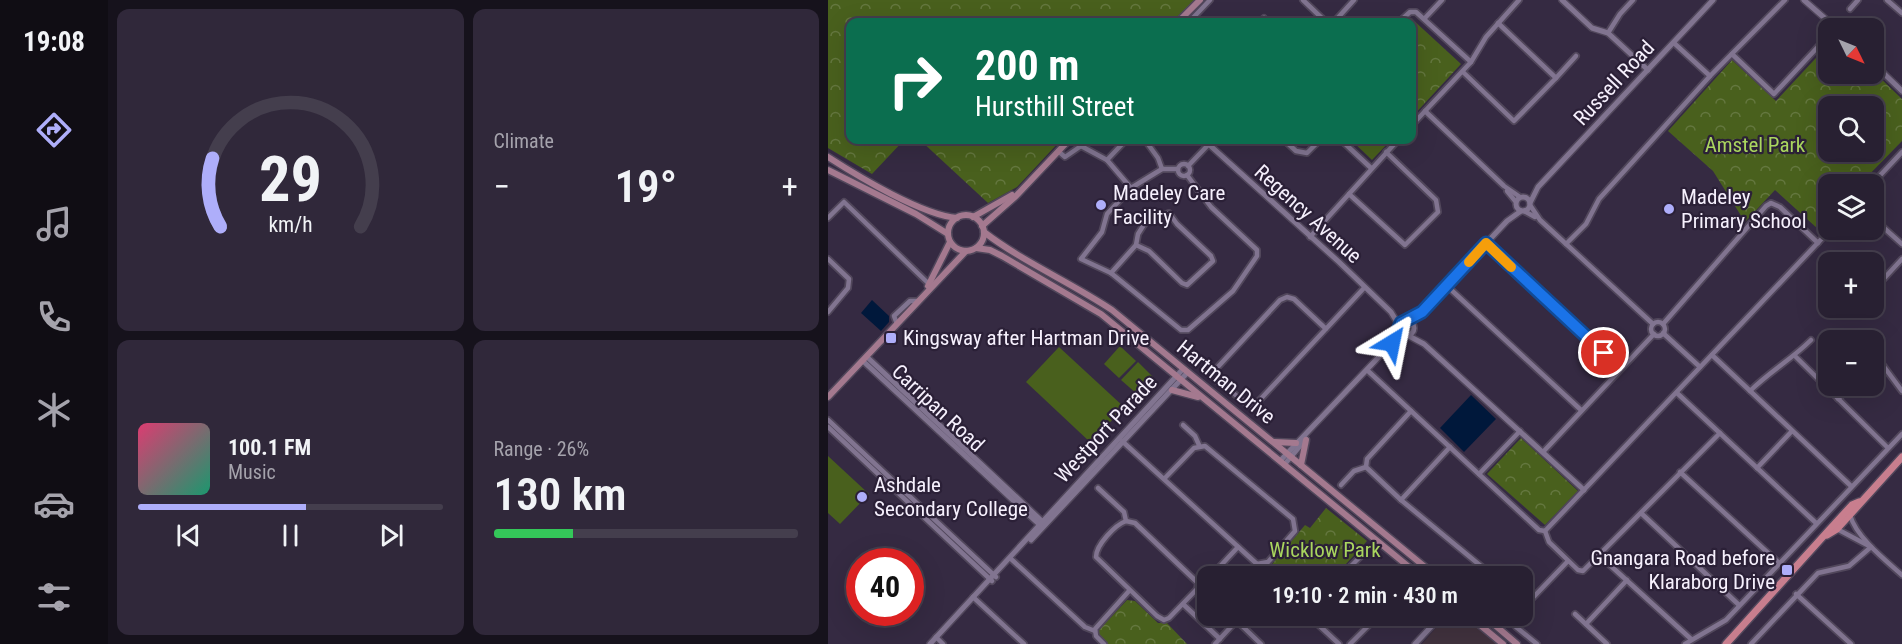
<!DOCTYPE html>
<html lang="en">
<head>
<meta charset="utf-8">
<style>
  body { margin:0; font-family:"Roboto Condensed",sans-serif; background:#30283a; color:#f1f3f6; height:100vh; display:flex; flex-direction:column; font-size:22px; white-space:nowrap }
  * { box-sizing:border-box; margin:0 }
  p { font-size:20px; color:#a5a3ac }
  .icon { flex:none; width:33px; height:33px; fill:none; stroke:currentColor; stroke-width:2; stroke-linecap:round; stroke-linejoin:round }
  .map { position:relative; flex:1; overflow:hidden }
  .panel { display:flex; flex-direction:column; gap:9px; padding:9px; background:#16121c; width:720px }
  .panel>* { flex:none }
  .top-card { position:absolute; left:18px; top:18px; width:570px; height:126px; border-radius:12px; box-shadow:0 6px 24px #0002,0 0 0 2px #443e4d; background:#0b6e4f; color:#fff; overflow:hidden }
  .needle { width:39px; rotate:133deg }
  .tools { position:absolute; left:990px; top:18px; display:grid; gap:12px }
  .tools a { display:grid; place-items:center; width:66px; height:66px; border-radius:12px; background:#282032; box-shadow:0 6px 24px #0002,0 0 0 2px #443e4d; font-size:30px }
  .speed { position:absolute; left:18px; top:548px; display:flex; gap:12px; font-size:30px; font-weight:700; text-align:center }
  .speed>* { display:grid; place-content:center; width:78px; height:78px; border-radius:50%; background:#282032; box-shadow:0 6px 24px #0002,0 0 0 2px #443e4d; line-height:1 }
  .speed .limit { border:9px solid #d22; background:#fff; color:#111 }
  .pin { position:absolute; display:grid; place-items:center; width:51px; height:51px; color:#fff; margin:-26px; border:3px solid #fff; border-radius:50%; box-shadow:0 2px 6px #0007 }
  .me { position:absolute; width:66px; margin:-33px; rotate:35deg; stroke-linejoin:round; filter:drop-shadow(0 0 4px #0008) }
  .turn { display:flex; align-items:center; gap:21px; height:126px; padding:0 30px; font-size:27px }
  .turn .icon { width:78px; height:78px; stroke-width:2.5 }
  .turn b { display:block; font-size:42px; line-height:51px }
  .big { font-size:45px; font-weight:600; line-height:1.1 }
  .panel .card { flex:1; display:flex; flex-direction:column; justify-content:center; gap:9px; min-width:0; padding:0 21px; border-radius:12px; background:#30283a }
  .panel .dial { align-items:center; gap:0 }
  .dial svg { height:156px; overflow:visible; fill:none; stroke:#443e4d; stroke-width:7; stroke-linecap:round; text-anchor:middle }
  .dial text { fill:#f1f3f6; stroke:none }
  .song { display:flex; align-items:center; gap:18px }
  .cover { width:72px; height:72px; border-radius:9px; background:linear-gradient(135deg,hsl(340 70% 55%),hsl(160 70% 35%)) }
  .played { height:6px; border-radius:3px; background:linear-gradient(90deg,#aeaefa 55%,#443e4d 55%) }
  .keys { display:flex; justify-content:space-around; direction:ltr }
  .heat { display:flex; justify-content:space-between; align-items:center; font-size:33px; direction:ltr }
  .charge { height:9px; border-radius:4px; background:linear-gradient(90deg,#34c759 26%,#443e4d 0) }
  .panel .tiles { flex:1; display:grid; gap:9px; grid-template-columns:repeat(2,1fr) }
  .trip { position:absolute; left:369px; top:566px; width:336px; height:60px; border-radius:12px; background:#282032; box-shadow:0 6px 24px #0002,0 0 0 2px #443e4d; font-weight:600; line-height:60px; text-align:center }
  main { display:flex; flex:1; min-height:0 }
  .menu { display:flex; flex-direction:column; width:108px; justify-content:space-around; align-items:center; background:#100d14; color:#a5a3ac }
  .menu .icon { width:42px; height:42px }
  .menu .on { color:#aeaefa }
  .menu b { font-size:27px; color:#f1f3f6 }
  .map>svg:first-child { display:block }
  .commercial { fill:#41323e }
  .green { fill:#49601d }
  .forest { fill:url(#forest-crowns); fill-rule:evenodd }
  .water { fill:#00183b }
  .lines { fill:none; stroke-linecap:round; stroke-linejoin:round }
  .minor-casing { stroke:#51475b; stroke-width:8 }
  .tertiary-casing { stroke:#51475b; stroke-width:8 }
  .secondary-casing { stroke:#51475b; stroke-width:9 }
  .primary-casing { stroke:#51475b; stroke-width:10 }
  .minor { stroke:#817490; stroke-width:4.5 }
  .tertiary { stroke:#817490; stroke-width:5 }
  .secondary { stroke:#a4798f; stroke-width:6 }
  .primary { stroke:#c87e8e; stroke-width:7 }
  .route-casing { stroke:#114b97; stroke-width:15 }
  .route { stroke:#1a73e8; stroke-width:10 }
  .slow { stroke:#f59e0b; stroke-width:10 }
  .poi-dot { fill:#aeaefa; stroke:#2b2037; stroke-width:2 }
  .labels { text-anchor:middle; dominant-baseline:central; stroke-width:4.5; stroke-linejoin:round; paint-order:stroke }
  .street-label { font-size:21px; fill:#f6f0fd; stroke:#2b2037 }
  .park-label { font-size:21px; fill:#aad65f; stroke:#2b2037 }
  .poi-label { font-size:21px; fill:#f6f0fd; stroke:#2b2037; text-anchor:start }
</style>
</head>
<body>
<main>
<nav class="menu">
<b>19:08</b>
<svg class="icon on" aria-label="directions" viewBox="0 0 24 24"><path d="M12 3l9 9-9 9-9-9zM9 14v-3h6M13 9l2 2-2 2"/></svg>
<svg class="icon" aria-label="music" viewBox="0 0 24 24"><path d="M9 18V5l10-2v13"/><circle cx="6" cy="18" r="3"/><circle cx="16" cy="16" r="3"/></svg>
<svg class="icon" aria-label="phone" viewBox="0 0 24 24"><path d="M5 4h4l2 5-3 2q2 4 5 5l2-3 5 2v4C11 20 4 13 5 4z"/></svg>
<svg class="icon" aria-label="climate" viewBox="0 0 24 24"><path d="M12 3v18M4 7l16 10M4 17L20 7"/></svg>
<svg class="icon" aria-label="car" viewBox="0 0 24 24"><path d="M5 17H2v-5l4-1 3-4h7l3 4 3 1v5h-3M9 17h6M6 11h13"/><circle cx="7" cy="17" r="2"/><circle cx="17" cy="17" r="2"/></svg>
<svg class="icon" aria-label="filters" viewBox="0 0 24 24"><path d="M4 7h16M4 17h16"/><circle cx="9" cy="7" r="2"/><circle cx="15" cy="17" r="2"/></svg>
</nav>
<section class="panel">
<div class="tiles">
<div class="card dial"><svg viewBox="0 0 100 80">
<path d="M14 69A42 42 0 1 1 86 69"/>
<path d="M14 69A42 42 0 0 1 10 34" stroke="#aeaefa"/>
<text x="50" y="56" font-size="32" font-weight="700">29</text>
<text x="50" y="72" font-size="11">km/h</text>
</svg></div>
<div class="card"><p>Climate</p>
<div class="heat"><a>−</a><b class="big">19°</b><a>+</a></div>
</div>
<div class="card">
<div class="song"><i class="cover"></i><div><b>100.1 FM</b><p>Music</p></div></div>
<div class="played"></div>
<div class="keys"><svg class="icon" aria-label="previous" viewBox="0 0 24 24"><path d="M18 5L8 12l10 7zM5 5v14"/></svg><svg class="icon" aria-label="pause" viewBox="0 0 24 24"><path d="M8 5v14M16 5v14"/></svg><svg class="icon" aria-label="next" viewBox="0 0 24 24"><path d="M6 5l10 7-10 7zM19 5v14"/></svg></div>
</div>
<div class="card"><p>Range · 26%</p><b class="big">130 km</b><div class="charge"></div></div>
</div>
</section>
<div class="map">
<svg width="1074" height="644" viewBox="0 0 1074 644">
  <defs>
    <pattern id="forest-crowns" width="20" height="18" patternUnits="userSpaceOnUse" patternTransform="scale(1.5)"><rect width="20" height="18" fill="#49601d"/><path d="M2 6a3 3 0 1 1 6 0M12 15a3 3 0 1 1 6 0" fill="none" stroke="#64773f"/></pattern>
  </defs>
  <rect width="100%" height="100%" fill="#352a42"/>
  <polygon class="commercial" points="619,615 634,615 669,644 594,644"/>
  <g class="green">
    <polygon points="292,346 308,361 291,378 276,364"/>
    <polygon points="231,347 296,407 263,443 198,382"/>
    <polygon points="310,362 325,377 309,394 293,380"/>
    <polygon points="0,456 41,494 12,524 0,513"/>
  </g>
  <g class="forest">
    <polygon points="0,0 367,0 345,22 22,22 22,140 76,140 44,174 0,148"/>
    <polygon points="583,18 633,64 584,117 584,22 579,22"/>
    <path d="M1000,45V74L1046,72L1074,99V141L1032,184H1000V218L990,229L947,190L917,222L885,171L840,131L904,60L948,101ZM1046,106V152H1000V106Z"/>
    <polygon points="92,140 233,140 189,187 160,203"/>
    <polygon points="523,140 563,140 544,160"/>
    <polygon points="693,438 750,491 717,525 659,474"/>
    <polygon points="498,508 539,541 507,576 445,576 439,570 477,525 482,528"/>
    <polygon points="299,600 307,601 330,623 339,623 359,644 280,644 271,635 271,630"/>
  </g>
  <g class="water">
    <polygon points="44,300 61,316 61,322 53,331 33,313"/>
    <polygon points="643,395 668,419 636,452 612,428"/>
  </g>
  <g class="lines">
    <defs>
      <g id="minor">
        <polyline points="475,0 498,22"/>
        <polyline points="1059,0 1074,13"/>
        <polyline points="1022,9 1030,0"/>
        <polyline points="597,18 614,0"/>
        <polyline points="361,22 382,0"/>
        <polyline points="432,22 436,18"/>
        <polyline points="506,22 526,0"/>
        <polyline points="571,22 582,12 588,12 643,62"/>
        <polyline points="780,33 792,14 805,0"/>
        <polyline points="846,43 882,76"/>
        <polyline points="904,54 946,94 1000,36"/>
        <polyline points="635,72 686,121 728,78 670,23"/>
        <polyline points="728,78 748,56"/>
        <polyline points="597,111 676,186 692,197"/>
        <polyline points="584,125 643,62 658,37 691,0"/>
        <polyline points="317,140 330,158 334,169"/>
        <polyline points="456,140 468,151 479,153 492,140"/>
        <polyline points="513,140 543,168"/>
        <polyline points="253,146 279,160 303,188"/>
        <polyline points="230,151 237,157 253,146 254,140"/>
        <polyline points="279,160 298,140"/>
        <circle cx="356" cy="170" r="6"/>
        <polyline points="360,166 381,144"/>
        <polyline points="350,169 334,169 303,188 279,214 274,232 253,259 283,273 353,330 360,330 405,291 429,256 429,250 383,207 359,175"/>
        <polyline points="1044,184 1074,152"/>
        <polyline points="679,191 688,202"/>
        <polyline points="521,194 577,245 610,212 608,200 558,152"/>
        <polyline points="702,205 712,220 825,324"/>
        <polyline points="696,211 707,217"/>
        <polyline points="0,218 16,202 101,284"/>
        <polyline points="1046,219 1074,244"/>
        <polyline points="482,237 570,140"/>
        <polyline points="658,243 792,368"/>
        <polyline points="738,244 758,224 771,199 882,76 957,0"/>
        <polyline points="0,259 21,279 20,288 0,312"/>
        <polyline points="283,273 308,245 310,234 317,223 341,213 349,224 383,256 385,261 359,285 354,283 321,251 308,245"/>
        <polyline points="619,286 753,410"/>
        <polyline points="1049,286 1074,259"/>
        <circle cx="830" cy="329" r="7"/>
        <polyline points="69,324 66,316 82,301 89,301"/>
        <polyline points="835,324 938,206 943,203 952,207 990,243"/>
        <polyline points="498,329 466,299 459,297 452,300 387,370 388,380 422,406 428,404 536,288"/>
        <polyline points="835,333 872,367"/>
        <polyline points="884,355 1023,486"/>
        <polyline points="967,356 1060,448"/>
        <polyline points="1054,364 1074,391"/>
        <polyline points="539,370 711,530 717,531 1002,230"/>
        <path d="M922,391C941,372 964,359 983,340"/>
        <polyline points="849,393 988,523"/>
        <polyline points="1010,399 1023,386"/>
        <polyline points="583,411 539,459 538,467 573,500 622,447"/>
        <polyline points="0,420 168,577"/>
        <polyline points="355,425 367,436 371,445"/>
        <polyline points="0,427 164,581"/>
        <polyline points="294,441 429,564 440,562 467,531 465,519 377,446 366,448 336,479"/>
        <polyline points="715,452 826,334"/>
        <polyline points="929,468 964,431"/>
        <polyline points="852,472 951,563"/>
        <polyline points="651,474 692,431"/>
        <polyline points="513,485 526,471 538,467"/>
        <polyline points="270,488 296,512 298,521"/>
        <polyline points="573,500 665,576"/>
        <polyline points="813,513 911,605"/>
        <path d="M1022,515C1028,537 1057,560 1074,575"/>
        <path d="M298,521L307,523L370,583L369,589L341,618L336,620L329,616L268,557C268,545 287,525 298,521Z"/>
        <polyline points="1009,529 1043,547"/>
        <polyline points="717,531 721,542 750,570 755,571 892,433"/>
        <polyline points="772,556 863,639"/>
        <polyline points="182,558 257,627 267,631"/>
        <polyline points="383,576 410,547"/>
        <polyline points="513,576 536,553"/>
        <polyline points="370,583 380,579"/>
        <polyline points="968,594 1023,644"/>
        <polyline points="145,597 196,644"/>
        <polyline points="355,604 392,639"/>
        <polyline points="694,609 740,561"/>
        <polyline points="747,614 779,644"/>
        <polyline points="480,615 511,644"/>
        <polyline points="689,615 688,627 709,644"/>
        <polyline points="409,621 433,644"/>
        <polyline points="758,624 799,580"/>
        <polyline points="108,637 115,644"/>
        <polyline points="276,644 268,636 267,629 301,591"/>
        <polyline points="387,644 414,615"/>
        <polyline points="522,644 551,615"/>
        <polyline points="857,644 898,620 1074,434"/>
        <polyline points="923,644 990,573 1021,566 1043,547"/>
      </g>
      <g id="tertiary">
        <polyline points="734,0 764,28 780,33 820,70"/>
        <polyline points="976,0 1008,28"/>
        <polyline points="1046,64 1074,91"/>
        <polyline points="376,140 511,262 563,312 572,327"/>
        <circle cx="695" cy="204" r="7"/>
        <polyline points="702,203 710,187 885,0"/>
        <circle cx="579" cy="328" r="7"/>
        <polyline points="578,321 594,312 679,221 693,211"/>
        <polyline points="579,335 596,344 756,490"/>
        <polyline points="39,357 217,524"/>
        <polyline points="35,361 214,527"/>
        <polyline points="452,461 564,343 572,328"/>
        <polyline points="456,465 478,439"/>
        <polyline points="203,540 360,372"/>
        <polyline points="601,627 608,615"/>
        <polyline points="102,644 355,369"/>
        <polyline points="587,644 614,615"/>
      </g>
      <g id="secondary">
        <polyline points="350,22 372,0"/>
        <path d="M0,157C31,177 94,215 129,218"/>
        <polyline points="0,170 88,214 120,234"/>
        <circle cx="138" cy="233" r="18"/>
        <polyline points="145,217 184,195"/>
        <polyline points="154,226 188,196 241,140"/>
        <path d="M156,232C195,262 242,282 284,310L608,576"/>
        <polyline points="148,248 162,250 174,256 273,314 592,576"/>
        <polyline points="100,286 122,242"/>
        <polyline points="344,390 370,397"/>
        <polyline points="0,397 138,251"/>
        <polyline points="446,442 468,443"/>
        <polyline points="473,465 478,440"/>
        <polyline points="627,615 643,620"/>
        <polyline points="640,615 675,644"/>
        <polyline points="655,615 689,644"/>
      </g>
      <g id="primary">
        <polyline points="999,535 1009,529 1074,457"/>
        <polyline points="898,644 1001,530 1024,505 1031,502"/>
      </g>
    </defs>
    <use href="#minor" class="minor-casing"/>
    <use href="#tertiary" class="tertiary-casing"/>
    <use href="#secondary" class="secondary-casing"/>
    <use href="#primary" class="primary-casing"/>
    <use href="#minor" class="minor"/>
    <use href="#tertiary" class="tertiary"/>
    <use href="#secondary" class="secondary"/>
    <use href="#primary" class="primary"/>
  </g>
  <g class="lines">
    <defs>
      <polyline id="route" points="564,343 573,323 594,312 658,243 776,353"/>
    </defs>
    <use href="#route" class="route-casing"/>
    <use href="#route" class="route"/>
    <polyline class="slow" points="641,262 658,243 683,267"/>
  </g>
  <g class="poi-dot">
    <circle cx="273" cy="205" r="6"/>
    <circle cx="841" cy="209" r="6"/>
    <rect x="57" y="332" width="12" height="12" rx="3"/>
    <circle cx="34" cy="497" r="6"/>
    <rect x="953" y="564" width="12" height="12" rx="3"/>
  </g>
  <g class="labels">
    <g class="street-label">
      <text transform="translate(786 83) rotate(-47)">Russell Road</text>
      <text transform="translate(480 214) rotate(42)">Regency Avenue</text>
      <text transform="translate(398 382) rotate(39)">Hartman Drive</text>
      <text transform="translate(110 408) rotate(43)">Carripan Road</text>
      <text transform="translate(278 429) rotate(-47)">Westport Parade</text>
    </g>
    <g class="park-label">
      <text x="927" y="145">Amstel Park</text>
      <text x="497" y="550">Wicklow Park</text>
    </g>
    <g class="poi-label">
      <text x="285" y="193">Madeley Care<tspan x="285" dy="24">Facility</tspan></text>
      <text x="853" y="197">Madeley<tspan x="853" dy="24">Primary School</tspan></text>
      <text x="75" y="338">Kingsway after Hartman Drive</text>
      <text x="46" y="485">Ashdale<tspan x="46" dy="24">Secondary College</tspan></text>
      <text x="947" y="558" text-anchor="end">Gnangara Road before<tspan x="947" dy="24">Klaraborg Drive</tspan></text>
    </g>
  </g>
</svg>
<div class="tools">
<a><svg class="needle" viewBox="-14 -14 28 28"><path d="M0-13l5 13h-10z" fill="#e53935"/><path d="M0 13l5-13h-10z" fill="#a5a3ac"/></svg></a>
<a><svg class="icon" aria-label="search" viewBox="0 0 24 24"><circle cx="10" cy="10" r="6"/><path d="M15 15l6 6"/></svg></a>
<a><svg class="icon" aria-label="layers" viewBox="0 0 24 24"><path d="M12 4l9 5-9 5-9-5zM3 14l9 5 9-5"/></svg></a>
<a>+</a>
<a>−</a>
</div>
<div class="speed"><div class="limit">40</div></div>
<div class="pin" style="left:776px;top:353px;background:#d93025"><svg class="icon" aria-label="arrive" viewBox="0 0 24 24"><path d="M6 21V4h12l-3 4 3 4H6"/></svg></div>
<svg class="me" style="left:564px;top:343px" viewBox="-20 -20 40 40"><path d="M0-17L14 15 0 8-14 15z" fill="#1a73e8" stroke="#fff" stroke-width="4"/></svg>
<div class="trip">19:10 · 2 min · 430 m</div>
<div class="top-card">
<div class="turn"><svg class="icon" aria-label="right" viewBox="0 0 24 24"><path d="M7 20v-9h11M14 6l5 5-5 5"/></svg><div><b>200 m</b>Hursthill Street</div></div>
</div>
</div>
</main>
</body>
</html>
